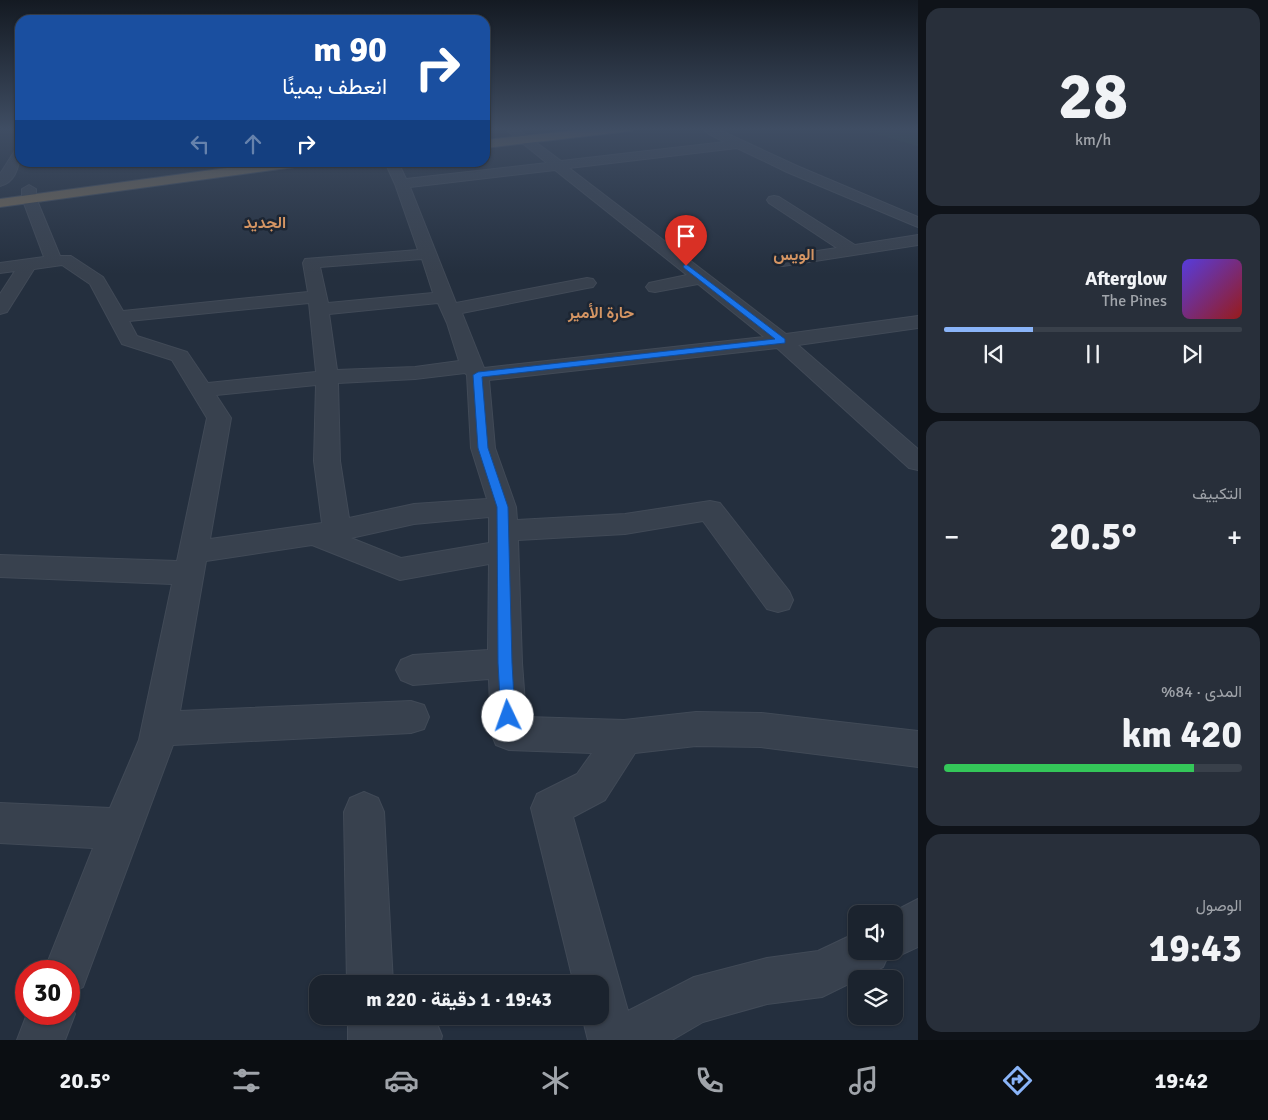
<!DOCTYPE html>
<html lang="ar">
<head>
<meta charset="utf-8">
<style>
  body { margin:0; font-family:Signika,Vazirmatn,sans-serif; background:#282f3a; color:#f1f3f6; direction:rtl; height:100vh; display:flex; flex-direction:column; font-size:19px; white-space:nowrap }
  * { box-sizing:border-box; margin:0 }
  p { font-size:16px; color:#a0a4aa }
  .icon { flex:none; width:28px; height:28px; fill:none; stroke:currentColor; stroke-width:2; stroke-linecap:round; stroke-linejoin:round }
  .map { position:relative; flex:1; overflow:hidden; direction:ltr }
  .panel { display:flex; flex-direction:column; gap:8px; padding:8px; background:#0f1319; width:350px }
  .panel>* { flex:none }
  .guide { position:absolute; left:15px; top:15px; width:475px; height:152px; border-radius:15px; box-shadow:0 1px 4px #0004,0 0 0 1px #39404a; direction:rtl; background:#1a4fa0; color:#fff; overflow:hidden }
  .buttons { position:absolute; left:848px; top:905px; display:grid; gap:10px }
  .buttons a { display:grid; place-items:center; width:55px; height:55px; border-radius:10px; background:#1b232e; box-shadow:0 1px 4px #0004,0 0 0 1px #39404a; font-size:25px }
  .speed { position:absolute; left:15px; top:960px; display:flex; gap:10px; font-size:25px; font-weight:700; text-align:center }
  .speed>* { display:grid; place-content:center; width:65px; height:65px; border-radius:50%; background:#1b232e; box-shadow:0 1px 4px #0004,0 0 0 1px #39404a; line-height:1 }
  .speed .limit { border:8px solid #d22; background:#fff; color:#111 }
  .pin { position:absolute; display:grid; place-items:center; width:42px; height:42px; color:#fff; margin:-51px -21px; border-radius:50% 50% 50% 0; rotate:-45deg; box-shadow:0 0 5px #0007 }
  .pin .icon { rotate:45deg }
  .me { position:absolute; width:55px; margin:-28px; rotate:357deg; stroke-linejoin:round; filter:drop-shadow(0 0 4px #0008) }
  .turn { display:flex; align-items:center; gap:18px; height:105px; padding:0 20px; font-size:22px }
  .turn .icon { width:65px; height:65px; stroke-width:2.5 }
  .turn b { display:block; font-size:35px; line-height:42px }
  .lanes { display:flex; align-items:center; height:48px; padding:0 20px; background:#0003; justify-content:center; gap:25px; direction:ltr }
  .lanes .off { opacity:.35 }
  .big { font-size:38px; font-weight:800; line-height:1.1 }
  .panel .tile { flex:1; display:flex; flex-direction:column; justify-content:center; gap:8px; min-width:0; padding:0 18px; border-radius:15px; background:#282f3a }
  .panel .dial { align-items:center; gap:0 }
  .dial b { font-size:65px; line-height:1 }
  .song { display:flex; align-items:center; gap:15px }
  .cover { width:60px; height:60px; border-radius:8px; background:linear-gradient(135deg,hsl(250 70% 55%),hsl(0 70% 35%)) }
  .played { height:5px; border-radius:2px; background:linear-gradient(90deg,#8ab4f8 30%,#39404a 30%) }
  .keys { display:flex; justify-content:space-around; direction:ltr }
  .heat { display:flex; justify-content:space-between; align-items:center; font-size:28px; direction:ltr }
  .charge { height:8px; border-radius:4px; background:linear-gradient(90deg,#34c759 84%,#39404a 0) }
  .trip { position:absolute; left:309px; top:975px; width:300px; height:50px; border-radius:15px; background:#1b232e; box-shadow:0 1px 4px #0004,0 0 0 1px #39404a; font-weight:800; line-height:50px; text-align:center; direction:rtl }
  .tab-bar { display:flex; height:80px; justify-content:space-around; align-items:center; background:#0b0e12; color:#a0a4aa }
  .tab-bar .icon { width:35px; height:35px }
  .tab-bar .current { color:#8ab4f8 }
  .tab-bar b { font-size:22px; color:#f1f3f6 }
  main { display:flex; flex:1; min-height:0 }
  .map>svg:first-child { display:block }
  .green { fill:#263c3f }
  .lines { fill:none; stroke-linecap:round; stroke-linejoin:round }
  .minor-casing { stroke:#414a57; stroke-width:2 }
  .highway-casing { stroke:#434c59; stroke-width:2 }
  .minor { fill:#38414e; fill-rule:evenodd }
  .highway { fill:#746855; fill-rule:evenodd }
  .route { fill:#1a73e8; stroke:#114b97 }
  .labels { text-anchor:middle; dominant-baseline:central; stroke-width:5; stroke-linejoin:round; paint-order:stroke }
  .far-district-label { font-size:16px; font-weight:bold; fill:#d59563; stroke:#1d2633 }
</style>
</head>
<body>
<main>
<section class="panel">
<div class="tile dial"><b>28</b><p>km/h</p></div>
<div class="tile">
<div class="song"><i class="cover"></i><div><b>Afterglow</b><p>The Pines</p></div></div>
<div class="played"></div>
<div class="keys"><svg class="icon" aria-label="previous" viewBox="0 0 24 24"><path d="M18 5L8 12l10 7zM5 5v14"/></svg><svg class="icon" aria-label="pause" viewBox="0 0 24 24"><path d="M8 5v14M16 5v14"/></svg><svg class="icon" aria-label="next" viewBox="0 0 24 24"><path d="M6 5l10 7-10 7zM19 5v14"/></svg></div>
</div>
<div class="tile"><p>التكييف</p>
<div class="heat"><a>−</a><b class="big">20.5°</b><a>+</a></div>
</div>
<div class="tile"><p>المدى · 84%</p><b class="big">420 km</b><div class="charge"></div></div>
<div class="tile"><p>الوصول</p><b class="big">19:43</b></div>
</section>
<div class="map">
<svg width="918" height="1040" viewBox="0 0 918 1040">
  <rect width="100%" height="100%" fill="#242f3e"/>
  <polygon class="green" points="855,128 918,128 918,146 914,145"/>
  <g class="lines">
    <defs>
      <g id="minor">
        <path d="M513,128L518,129L561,161L725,142L709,134L703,128H715L797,166L918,217V227L913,225L787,172L737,148L569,168L786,334L918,316V328L798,345L918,449V470L909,468L777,348L489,380L495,448L516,507L517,520L625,514L710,501L720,503L789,591L793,600L789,609L778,612L767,609L703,521L625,534L518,540L522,663L526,717L624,720L696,712L761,713L918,731V767L761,747L696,746L635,753L605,800L573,817L628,1011L694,977L767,958L818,951L856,933V951H894V914H889L918,899V947L894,958L888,956L883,967L822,997L767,1004L703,1022L672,1040H588L582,1016H600V984H574L531,808L537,794L577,774L592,753L509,750L496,745L491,733L489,679L413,685L401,680L396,670L401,660L413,655L488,650L489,564L400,580L312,545L206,561L180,711L411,701L424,705L429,717L424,729L411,733L173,745L83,987L69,993V971H44L93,848L0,843V803L110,808L139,740L172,584L0,577V555L177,561L207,418L172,360L122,344L90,284L62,265L34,269L7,312L0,314V294L15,271L0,273V263L44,257L22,198V189L29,185L36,189V198L60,256H71L103,277L123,311L308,292L303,263L305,259L418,250L395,184L385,162H398L406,179L547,163L510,133L508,131ZM555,170L687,275L649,283L646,287L649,291L655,292L698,284L764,337L484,368L462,313L587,288L593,287L596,283L593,279L587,278L456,303L410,187ZM422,259L433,293L328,303L320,267ZM309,303L316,372L208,383L187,352L137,336L129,321ZM438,303L447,323L459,361L415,367L337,370L329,314ZM465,373L467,375L471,448L487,499L414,504L349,518L340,461L338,383L415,379ZM316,385L314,461L322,523L210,539L231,418L216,395ZM489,517V543L401,558L351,538L414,524Z"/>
        <path d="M20,148C20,162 17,182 0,186V174L16,149Z"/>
        <polygon points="774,196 779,197 855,245 918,235 918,245 783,266 777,265 775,261 777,257 837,248 769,203 767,200 769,197"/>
        <polygon points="364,792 378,798 384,812 393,984 347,984 344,812 350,798"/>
        <polygon points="69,999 75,1014 65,1040 17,1040 27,1014 69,1014"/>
        <polygon points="348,1016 429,1016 435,1019 442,1036 441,1040 348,1040"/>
      </g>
      <g id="highway">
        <polygon points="599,128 636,128 630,131 485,148 485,140"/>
        <polygon points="270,162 308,162 302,166 0,207 0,199"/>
      </g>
    </defs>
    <use href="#minor" class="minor-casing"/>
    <use href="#highway" class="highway-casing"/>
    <use href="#minor" class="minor"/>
    <use href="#highway" class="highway"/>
  </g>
  <linearGradient id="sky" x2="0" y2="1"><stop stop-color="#141a22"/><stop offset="0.47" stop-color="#3f4d63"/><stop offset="1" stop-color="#3f4d63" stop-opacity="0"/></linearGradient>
  <rect width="918" height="274" fill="url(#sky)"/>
  <polygon class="route" points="686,264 785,339 785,343 482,377 488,448 508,507 512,663 515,716 513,721 508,722 503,721 501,716 498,663 497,507 478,448 473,375 478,372 775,339 684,268 683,266"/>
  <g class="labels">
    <g class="far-district-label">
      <text x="265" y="223">الجديد</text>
      <text x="794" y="255">الويس</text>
      <text x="601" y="313">حارة الأمير</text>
    </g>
  </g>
</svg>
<div class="buttons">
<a><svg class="icon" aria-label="sound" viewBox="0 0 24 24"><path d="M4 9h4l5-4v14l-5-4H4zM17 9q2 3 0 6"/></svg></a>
<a><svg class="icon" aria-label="layers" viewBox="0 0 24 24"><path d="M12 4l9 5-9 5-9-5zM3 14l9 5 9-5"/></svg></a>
</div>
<div class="speed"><div class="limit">30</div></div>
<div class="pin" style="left:686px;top:266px;background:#d93025"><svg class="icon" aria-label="arrive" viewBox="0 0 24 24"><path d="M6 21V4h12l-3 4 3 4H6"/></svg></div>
<svg class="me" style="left:508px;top:716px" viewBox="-20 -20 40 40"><circle r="19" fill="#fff"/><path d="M0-13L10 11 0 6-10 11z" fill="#1a73e8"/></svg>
<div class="trip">19:43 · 1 دقيقة · 220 m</div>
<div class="guide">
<div class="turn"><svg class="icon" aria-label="right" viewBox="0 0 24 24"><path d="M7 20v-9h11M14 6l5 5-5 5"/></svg><div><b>90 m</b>انعطف يمينًا</div></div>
<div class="lanes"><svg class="icon off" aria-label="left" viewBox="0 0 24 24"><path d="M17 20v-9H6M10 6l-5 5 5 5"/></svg><svg class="icon off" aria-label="ahead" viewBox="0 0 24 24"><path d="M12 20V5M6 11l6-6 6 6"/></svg><svg class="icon" aria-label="right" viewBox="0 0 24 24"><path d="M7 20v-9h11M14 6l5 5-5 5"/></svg></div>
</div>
</div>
</main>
<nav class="tab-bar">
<b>19:42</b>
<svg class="icon current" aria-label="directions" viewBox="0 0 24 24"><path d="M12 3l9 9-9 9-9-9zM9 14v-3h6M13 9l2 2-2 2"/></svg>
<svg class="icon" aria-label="music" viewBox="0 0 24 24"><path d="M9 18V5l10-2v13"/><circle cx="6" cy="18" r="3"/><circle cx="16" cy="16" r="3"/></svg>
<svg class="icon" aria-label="phone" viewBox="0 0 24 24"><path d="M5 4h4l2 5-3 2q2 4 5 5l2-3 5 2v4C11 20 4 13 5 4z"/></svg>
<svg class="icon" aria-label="climate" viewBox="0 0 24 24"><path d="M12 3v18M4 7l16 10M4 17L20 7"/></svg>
<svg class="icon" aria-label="car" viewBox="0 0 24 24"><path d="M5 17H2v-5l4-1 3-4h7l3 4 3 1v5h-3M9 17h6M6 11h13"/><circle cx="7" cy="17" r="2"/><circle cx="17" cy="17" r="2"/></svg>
<svg class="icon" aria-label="filters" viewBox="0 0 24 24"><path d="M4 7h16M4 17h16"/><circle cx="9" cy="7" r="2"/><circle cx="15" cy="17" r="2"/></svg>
<b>20.5°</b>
</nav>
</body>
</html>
